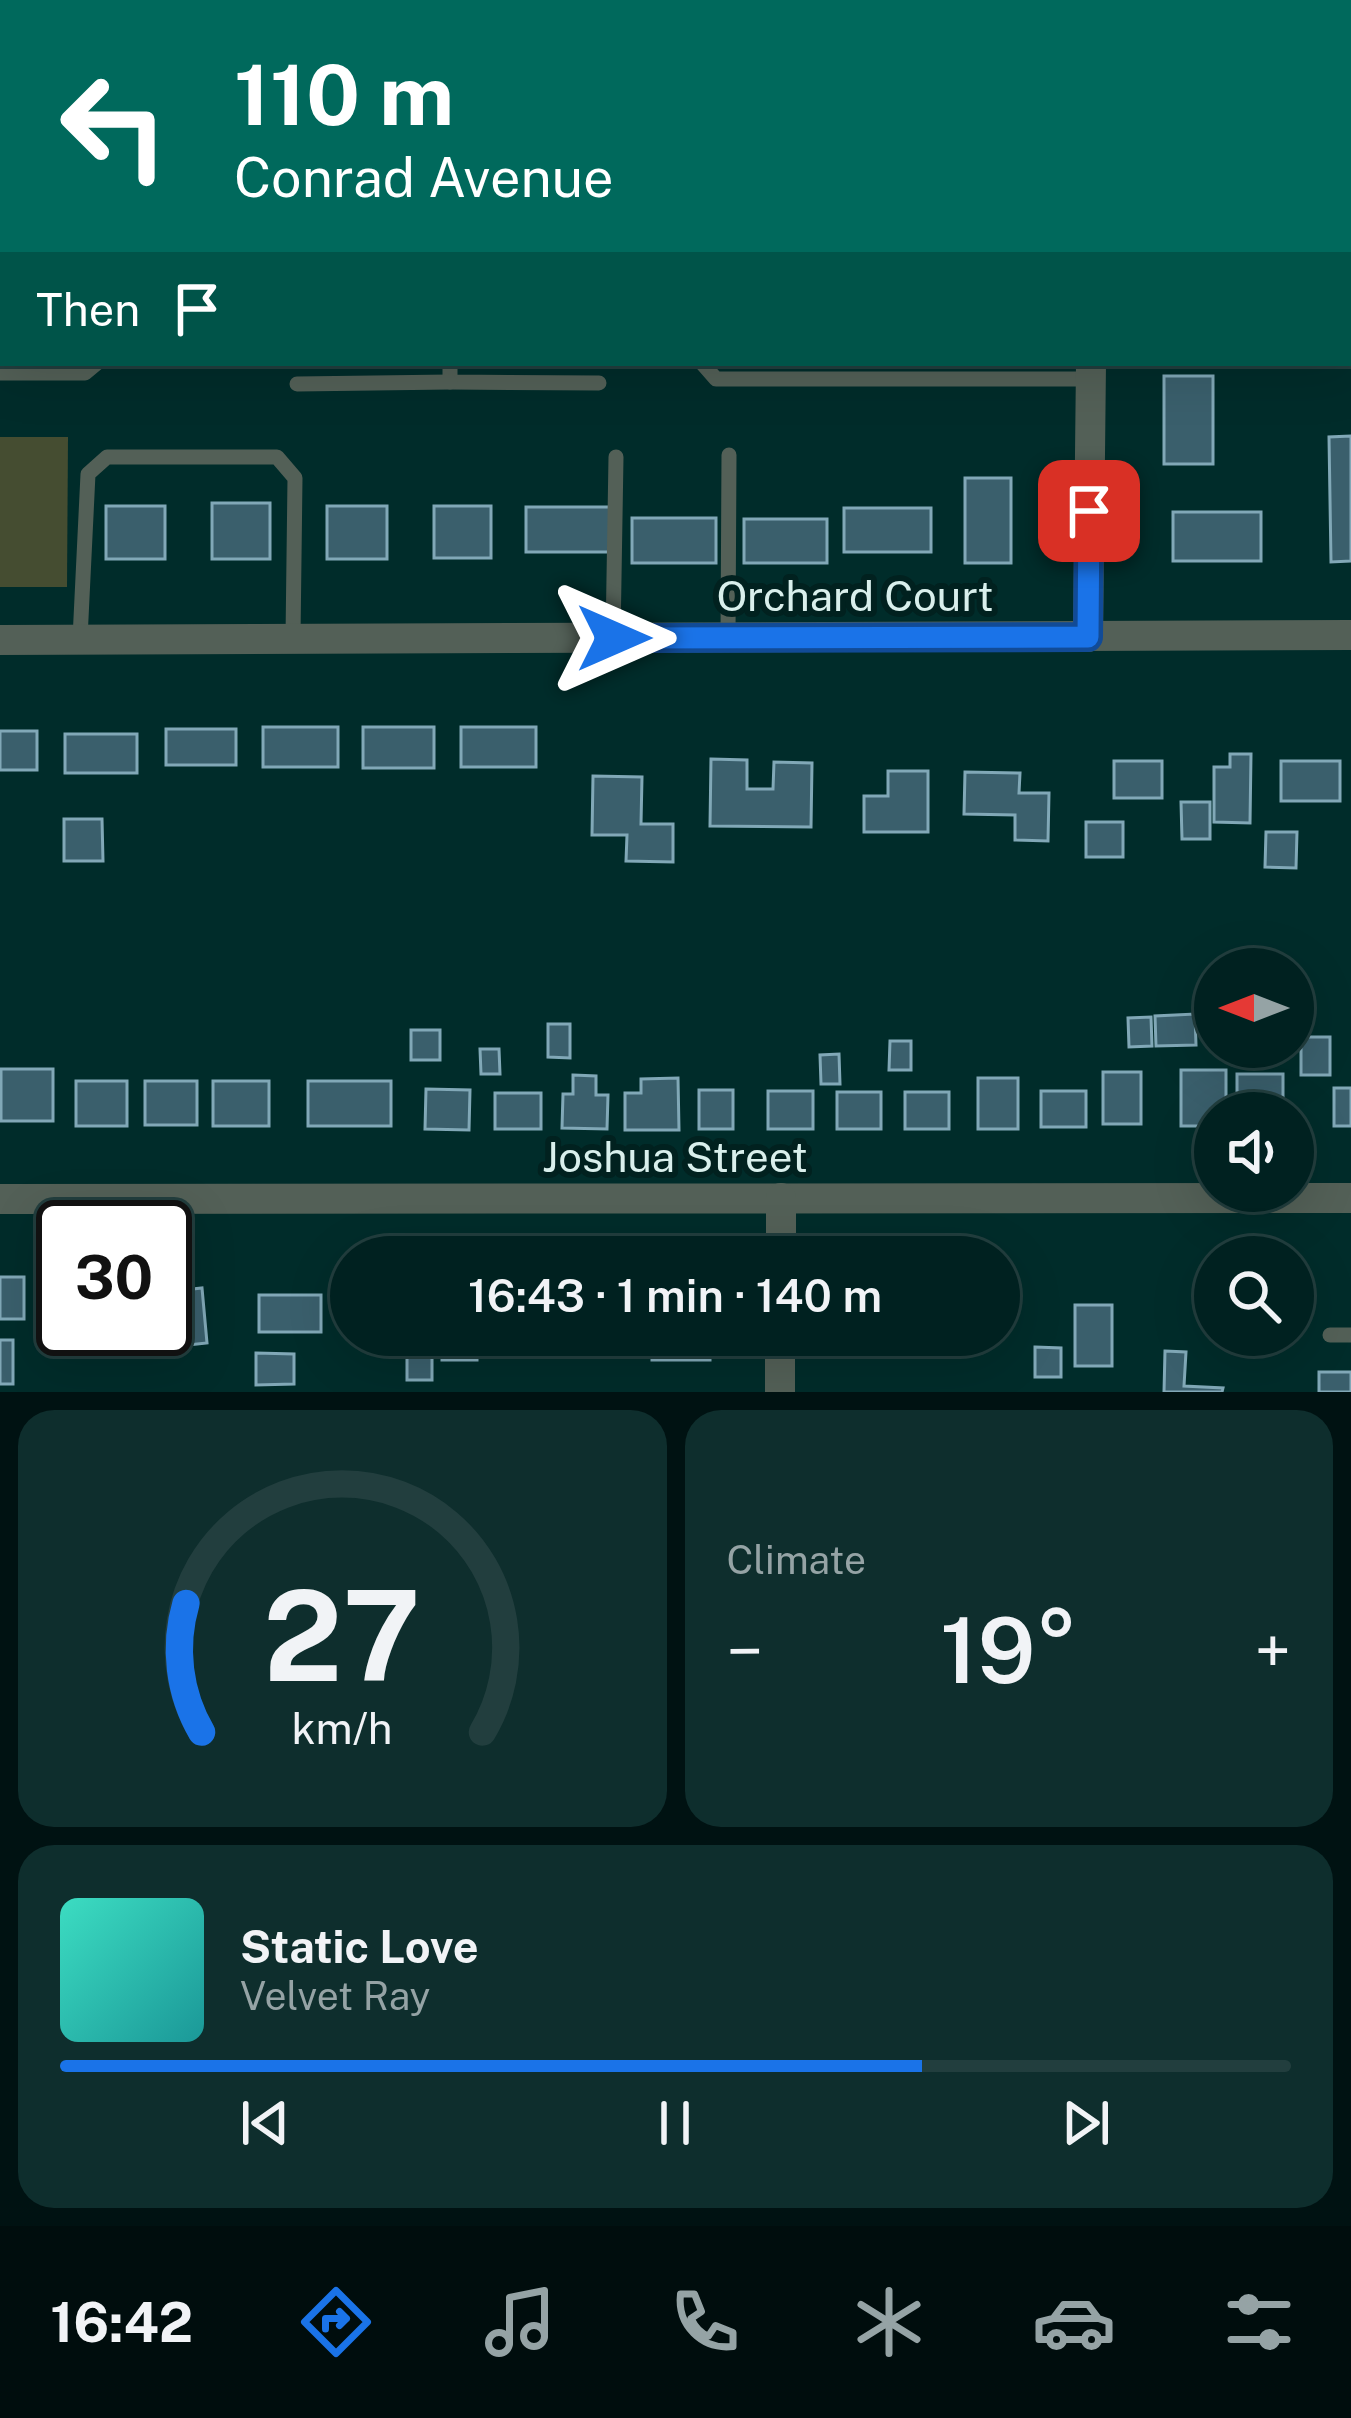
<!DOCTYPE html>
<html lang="en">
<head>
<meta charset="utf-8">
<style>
  body { margin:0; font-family:"Public Sans",sans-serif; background:#0e2e2d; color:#f1f3f6; height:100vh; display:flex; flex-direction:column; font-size:45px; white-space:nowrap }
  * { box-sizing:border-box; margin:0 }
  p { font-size:39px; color:#95a3a5 }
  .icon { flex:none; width:66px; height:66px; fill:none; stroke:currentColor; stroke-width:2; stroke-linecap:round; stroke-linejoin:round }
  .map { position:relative; height:1392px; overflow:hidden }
  .drawer { display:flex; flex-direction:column; gap:18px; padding:18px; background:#001212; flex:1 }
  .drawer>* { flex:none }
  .hud { position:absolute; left:0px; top:0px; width:1353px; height:366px; box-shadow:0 12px 48px #0002,0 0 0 3px #223e3e; background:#00695c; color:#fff; overflow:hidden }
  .needle { width:78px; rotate:270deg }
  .controls { position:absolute; left:1194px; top:948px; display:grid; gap:24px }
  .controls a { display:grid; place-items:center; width:120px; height:120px; border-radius:50%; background:#002120; box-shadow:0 12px 48px #0002,0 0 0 3px #223e3e; font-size:60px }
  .speed { position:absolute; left:36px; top:1200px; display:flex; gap:24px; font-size:60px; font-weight:700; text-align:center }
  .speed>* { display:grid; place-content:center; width:156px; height:156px; border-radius:50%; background:#002120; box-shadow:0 12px 48px #0002,0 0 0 3px #223e3e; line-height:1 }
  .speed .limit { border:6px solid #111; border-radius:18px; background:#fff; color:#111 }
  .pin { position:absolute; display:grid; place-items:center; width:102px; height:102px; color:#fff; margin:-51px; border-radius:24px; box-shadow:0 6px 18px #0006 }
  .me { position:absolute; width:132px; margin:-66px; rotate:90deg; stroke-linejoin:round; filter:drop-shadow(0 0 9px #0008) }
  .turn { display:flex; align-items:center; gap:42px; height:252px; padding:0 36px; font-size:54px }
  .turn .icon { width:156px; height:156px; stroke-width:2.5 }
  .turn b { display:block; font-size:84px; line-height:102px }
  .then { display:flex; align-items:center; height:114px; padding:0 36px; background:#0003; gap:24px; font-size:45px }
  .big { font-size:90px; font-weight:600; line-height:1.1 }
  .drawer .card { flex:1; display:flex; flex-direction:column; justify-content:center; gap:18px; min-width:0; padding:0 42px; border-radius:36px; background:#0e2e2d }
  .drawer .dial { align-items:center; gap:0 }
  .dial svg { height:312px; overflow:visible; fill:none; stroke:#223e3e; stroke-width:7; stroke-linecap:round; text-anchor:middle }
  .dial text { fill:#f1f3f6; stroke:none }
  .song { display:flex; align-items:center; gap:36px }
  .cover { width:144px; height:144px; border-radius:18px; background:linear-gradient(135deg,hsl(170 70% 55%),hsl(180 70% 35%)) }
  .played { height:12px; border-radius:6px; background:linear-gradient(90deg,#1a73e8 70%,#223e3e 70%) }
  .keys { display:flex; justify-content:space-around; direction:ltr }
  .heat { display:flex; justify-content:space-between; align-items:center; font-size:66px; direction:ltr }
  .drawer .tiles { flex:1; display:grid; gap:18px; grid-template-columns:1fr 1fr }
  .card:last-child { grid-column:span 2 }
  .trip { position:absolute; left:330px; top:1236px; width:690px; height:120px; border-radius:60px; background:#002120; box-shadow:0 12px 48px #0002,0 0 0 3px #223e3e; font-weight:600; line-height:120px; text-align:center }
  .dock { display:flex; height:192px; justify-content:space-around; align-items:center; background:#000d0d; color:#95a3a5 }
  .dock .icon { width:84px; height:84px }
  .dock .active { color:#1a73e8 }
  .dock b { font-size:54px; color:#f1f3f6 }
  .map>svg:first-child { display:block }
  .green { fill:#454d31 }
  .building { fill:#3a5f6c; stroke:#81a8b7; stroke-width:3 }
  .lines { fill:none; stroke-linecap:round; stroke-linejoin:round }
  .lane { stroke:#536057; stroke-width:15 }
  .street { stroke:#536057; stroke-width:30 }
  .route-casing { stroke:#114b97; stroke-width:30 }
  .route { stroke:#1a73e8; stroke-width:21 }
  .labels { text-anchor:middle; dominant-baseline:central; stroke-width:12; stroke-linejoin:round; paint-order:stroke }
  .street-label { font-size:42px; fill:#d9efec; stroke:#01211f }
</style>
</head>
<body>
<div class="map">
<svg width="1351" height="1392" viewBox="0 0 1351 1392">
  <rect width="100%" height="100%" fill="#002c2a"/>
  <polygon class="green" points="0,437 68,437 67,587 0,587"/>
  <g class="building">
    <rect x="770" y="0" width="159" height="3"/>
    <rect x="994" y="0" width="160" height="3"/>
    <rect x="1164" y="376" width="49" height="88"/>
    <polygon points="1351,436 1351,561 1331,562 1329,437"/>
    <rect x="965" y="478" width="46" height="85"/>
    <rect x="212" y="503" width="58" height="56"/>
    <rect x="106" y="506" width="59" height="53"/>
    <rect x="327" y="506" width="60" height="53"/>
    <rect x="434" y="506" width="57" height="52"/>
    <rect x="526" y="507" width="85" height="45"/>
    <rect x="844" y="508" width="87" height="44"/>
    <rect x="1173" y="512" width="88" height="49"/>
    <rect x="632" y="518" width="84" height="45"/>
    <rect x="744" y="519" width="83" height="44"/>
    <rect x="263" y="727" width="75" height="40"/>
    <rect x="363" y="727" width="71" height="41"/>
    <rect x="461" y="727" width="75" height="40"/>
    <rect x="166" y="729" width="70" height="36"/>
    <rect x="0" y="731" width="37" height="39"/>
    <rect x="65" y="734" width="72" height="39"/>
    <polygon points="1230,754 1251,754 1250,823 1214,822 1214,767 1230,767"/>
    <polygon points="711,759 747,760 747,789 773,789 774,762 812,763 811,827 710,826"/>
    <rect x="1114" y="761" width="48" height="37"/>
    <rect x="1281" y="761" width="59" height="40"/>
    <polygon points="888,771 928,771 928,832 864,832 864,796 888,796"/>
    <polygon points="965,772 1020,773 1019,793 1049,793 1048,841 1015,840 1015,815 964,814"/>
    <polygon points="593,776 642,777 641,824 673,824 673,862 626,861 627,835 592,835"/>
    <polygon points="1181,802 1210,802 1210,839 1182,839"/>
    <polygon points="64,819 102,819 103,861 64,861"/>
    <rect x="1086" y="822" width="37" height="35"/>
    <polygon points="1266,832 1297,832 1296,868 1265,867"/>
    <polygon points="1195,1014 1196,1045 1156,1046 1155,1016"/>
    <polygon points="1151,1017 1152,1046 1129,1047 1128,1018"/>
    <polygon points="548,1024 570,1024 570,1058 548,1057"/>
    <rect x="411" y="1030" width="29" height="30"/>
    <rect x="1301" y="1037" width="29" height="38"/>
    <polygon points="890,1041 911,1041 911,1070 889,1070"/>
    <polygon points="480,1049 499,1049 500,1074 481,1074"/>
    <polygon points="839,1054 840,1084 821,1084 820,1055"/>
    <rect x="1" y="1069" width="52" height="52"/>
    <polygon points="1181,1070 1226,1070 1226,1113 1215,1113 1215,1126 1181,1126"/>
    <rect x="1103" y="1072" width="38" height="52"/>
    <rect x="1237" y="1074" width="46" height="39"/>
    <polygon points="573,1075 596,1076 596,1095 608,1095 607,1129 562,1128 563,1094 573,1094"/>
    <polygon points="678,1078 679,1130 625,1130 625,1093 641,1093 641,1079"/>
    <rect x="978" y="1078" width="40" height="51"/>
    <rect x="76" y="1081" width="51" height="45"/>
    <rect x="145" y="1081" width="52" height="44"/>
    <rect x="213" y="1081" width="56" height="45"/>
    <rect x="308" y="1081" width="83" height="45"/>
    <rect x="1334" y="1088" width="17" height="38"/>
    <polygon points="426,1089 470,1090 469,1130 425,1129"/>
    <rect x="699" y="1090" width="34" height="39"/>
    <rect x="768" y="1091" width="45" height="38"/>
    <rect x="1041" y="1091" width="45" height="36"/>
    <rect x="837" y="1092" width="44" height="37"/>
    <rect x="905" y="1092" width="44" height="37"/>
    <rect x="495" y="1093" width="46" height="36"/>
    <rect x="627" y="1238" width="27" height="19"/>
    <rect x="0" y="1277" width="24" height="42"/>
    <polygon points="57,1277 63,1277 63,1329 116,1329 116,1332 82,1332 82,1346 57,1346"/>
    <polygon points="202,1288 207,1343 178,1346 176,1332 150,1334 150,1329 165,1329 165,1292"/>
    <rect x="259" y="1295" width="62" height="37"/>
    <rect x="1075" y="1305" width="37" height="61"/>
    <rect x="442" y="1335" width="35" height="25"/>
    <rect x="652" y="1335" width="58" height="25"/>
    <polygon points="868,1335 926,1335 927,1355 868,1356"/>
    <rect x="0" y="1340" width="13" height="44"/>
    <polygon points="1035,1347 1061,1348 1061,1377 1035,1377"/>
    <polygon points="1165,1351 1186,1352 1184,1386 1223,1388 1222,1392 1164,1392"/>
    <polygon points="256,1353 294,1354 294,1384 256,1385"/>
    <rect x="407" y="1354" width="25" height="26"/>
    <rect x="1319" y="1372" width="32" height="20"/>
  </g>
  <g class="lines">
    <g class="lane">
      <polyline points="114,3 114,0"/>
      <polyline points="514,3 514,0"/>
      <polyline points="700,3 700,0"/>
      <polyline points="959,3 959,0"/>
      <polyline points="1306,3 1306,0"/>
      <polyline points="450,363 450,382 599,383"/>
      <polyline points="702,363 716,379 1091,379"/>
      <polyline points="0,373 85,373 97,363"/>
      <polyline points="297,384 450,382"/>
      <polyline points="613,638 616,457"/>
      <polyline points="728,638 729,455"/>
      <polyline points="80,639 88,474 107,457 277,457 295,478 293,638"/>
      <polyline points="1330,1335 1351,1335"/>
    </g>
    <g class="street">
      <polyline points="0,166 3,166"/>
      <polyline points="1088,637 1091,363"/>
      <polyline points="0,640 1351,635"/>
      <polyline points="0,1199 1351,1198"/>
      <polyline points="781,1257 781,1198"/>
      <polyline points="780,1392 780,1335"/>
    </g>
  </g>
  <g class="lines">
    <defs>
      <polyline id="route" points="614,638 1088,637 1089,511"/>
    </defs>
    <use href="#route" class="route-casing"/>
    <use href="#route" class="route"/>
  </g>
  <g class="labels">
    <g class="street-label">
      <text x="855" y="595">Orchard Court</text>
      <text x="675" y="1156">Joshua Street</text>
    </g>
  </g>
</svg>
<div class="controls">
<a><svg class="needle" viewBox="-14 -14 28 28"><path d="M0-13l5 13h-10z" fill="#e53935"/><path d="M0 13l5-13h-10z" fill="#95a3a5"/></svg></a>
<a><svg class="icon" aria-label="sound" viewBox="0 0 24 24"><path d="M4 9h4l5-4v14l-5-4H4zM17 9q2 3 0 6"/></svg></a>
<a><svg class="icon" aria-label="search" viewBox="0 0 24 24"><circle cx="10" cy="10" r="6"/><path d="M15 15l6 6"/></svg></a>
</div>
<div class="speed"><div class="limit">30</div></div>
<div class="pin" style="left:1089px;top:511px;background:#d93025"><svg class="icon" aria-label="arrive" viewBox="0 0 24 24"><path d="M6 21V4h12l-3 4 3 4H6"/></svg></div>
<svg class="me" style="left:614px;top:638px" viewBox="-20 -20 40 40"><path d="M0-17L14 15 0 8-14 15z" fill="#1a73e8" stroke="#fff" stroke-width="4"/></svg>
<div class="trip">16:43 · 1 min · 140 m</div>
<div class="hud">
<div class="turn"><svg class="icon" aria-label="left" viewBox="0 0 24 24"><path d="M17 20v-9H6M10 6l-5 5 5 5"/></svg><div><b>110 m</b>Conrad Avenue</div></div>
<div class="then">Then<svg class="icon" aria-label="arrive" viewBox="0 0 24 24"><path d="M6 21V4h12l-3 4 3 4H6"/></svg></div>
</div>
</div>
<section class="drawer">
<div class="tiles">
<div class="card dial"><svg viewBox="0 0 100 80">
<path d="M14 69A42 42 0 1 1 86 69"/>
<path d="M14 69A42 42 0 0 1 10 36" stroke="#1a73e8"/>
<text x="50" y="56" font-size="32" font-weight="700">27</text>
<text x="50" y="72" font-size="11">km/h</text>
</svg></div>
<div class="card"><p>Climate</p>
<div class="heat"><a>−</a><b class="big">19°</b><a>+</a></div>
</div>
<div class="card">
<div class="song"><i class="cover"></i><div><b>Static Love</b><p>Velvet Ray</p></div></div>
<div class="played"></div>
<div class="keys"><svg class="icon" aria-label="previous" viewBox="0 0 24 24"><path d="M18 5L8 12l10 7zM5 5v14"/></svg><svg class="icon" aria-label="pause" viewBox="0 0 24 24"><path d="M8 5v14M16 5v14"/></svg><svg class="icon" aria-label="next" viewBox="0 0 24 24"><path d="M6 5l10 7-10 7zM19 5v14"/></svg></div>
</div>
</div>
</section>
<nav class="dock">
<b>16:42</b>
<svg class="icon active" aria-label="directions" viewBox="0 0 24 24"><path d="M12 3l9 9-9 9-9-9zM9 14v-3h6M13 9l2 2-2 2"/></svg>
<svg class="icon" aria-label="music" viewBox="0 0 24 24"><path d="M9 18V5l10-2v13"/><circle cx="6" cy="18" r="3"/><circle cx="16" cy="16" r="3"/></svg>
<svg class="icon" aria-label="phone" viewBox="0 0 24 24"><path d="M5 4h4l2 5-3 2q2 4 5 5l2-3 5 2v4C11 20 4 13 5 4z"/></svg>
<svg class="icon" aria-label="climate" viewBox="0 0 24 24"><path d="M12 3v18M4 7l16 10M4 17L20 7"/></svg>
<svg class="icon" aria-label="car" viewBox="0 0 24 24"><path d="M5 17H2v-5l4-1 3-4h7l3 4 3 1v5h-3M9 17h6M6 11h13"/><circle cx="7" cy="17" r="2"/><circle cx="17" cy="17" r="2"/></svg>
<svg class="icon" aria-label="filters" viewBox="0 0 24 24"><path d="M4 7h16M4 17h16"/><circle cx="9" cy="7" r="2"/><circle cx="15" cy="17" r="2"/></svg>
</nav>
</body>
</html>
